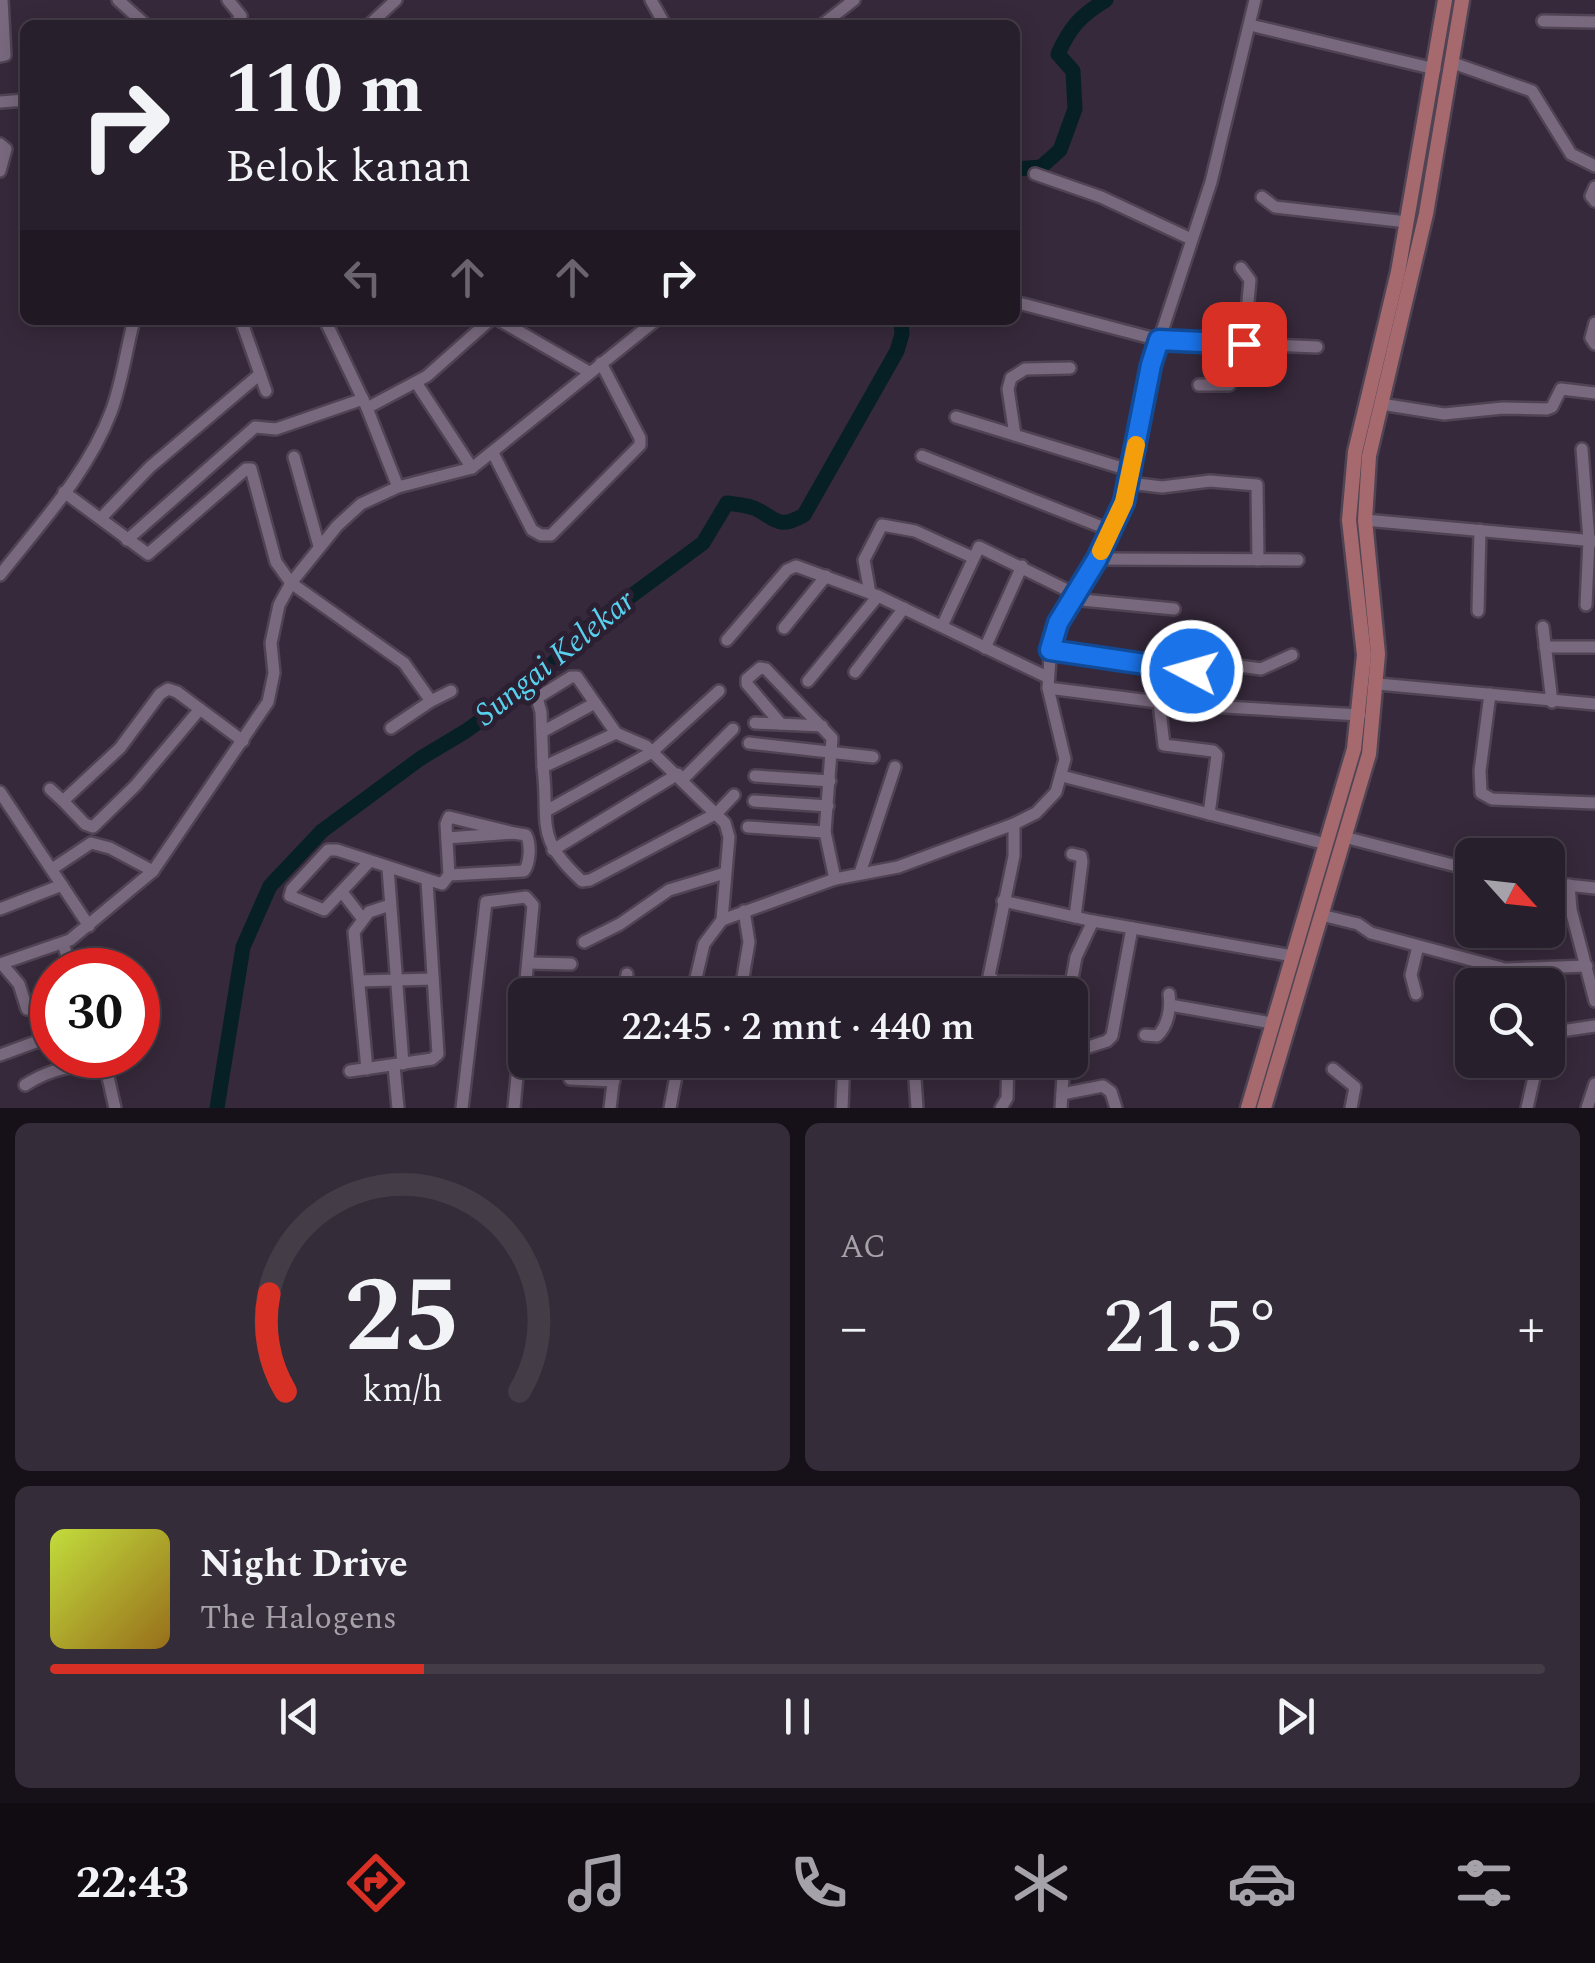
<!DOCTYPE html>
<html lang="id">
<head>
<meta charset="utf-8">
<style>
  body { margin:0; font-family:Spectral,serif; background:#342c38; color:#f1f3f6; height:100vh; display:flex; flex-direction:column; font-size:38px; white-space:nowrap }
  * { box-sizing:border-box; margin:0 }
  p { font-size:32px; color:#a5a2a9 }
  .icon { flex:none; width:55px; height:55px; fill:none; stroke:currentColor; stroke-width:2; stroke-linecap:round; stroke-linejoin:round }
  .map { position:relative; height:1108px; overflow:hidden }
  .side { display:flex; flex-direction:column; gap:15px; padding:15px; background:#161118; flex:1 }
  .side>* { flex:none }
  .guide { position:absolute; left:20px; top:20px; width:1000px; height:305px; border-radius:15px; box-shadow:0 5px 25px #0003,0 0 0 2px #443d48; background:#281f2c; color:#f1f3f6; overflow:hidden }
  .needle { width:65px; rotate:117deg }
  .fabs { position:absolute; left:1455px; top:838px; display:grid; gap:20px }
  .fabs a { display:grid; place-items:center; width:110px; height:110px; border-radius:15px; background:#281f2c; box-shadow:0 5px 25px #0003,0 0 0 2px #443d48; font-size:50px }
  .speed { position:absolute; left:30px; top:948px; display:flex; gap:20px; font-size:50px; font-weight:700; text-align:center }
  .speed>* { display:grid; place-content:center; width:130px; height:130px; border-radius:50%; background:#281f2c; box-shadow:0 5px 25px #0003,0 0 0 2px #443d48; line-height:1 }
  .speed .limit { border:15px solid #d22; background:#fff; color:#111 }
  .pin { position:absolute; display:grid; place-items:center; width:85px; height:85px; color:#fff; margin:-42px; border-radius:20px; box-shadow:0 5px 15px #0006 }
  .me { position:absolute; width:110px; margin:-55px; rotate:276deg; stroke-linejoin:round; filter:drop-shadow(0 0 8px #0008) }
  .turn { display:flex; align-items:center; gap:35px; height:210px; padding:0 40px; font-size:45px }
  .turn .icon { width:130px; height:130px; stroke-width:2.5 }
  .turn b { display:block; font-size:70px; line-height:85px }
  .lanes { display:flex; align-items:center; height:95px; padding:0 40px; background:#0003; justify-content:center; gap:50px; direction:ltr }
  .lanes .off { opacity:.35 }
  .big { font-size:75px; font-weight:600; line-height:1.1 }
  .side .widget { flex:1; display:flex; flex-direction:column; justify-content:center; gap:15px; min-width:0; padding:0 35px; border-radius:15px; background:#342c38 }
  .side .dial { align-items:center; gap:0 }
  .dial svg { height:260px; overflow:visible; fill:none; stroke:#443d48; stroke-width:7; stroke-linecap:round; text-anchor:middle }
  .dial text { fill:#f1f3f6; stroke:none }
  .song { display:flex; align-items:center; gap:30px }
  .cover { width:120px; height:120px; border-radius:15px; background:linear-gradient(135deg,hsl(70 70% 55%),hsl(40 70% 35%)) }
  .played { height:10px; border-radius:5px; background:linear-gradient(90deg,#d93025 25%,#443d48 25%) }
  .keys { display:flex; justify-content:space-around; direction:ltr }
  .heat { display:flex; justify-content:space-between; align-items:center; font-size:55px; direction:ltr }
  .side .tiles { flex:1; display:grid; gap:15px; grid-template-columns:1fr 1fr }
  .widget:last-child { grid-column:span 2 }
  .trip { position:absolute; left:508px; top:978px; width:580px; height:100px; border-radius:15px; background:#281f2c; box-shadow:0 5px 25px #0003,0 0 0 2px #443d48; font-weight:600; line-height:100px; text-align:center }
  .menu { display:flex; height:160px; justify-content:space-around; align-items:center; background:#100c12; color:#a5a2a9 }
  .menu .icon { width:70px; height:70px }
  .menu .active { color:#d93025 }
  .menu b { font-size:45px; color:#f1f3f6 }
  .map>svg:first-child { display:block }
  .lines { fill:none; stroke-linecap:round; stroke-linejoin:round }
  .river { stroke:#062026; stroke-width:15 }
  .minor-casing { stroke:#504454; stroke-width:16 }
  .major-casing { stroke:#504454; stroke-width:19 }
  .minor { stroke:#79697e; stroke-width:11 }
  .major { stroke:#a6696e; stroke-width:14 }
  .route-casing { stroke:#114b97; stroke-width:25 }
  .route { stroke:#1a73e8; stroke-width:18 }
  .slow { stroke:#f59e0b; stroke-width:18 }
  .labels { text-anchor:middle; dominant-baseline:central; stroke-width:10; stroke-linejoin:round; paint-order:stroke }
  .water-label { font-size:32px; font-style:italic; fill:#58d1ee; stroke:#2c1f31 }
</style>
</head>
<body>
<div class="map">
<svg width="1595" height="1108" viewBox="0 0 1595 1108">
  <rect width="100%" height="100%" fill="#36293b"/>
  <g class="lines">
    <g class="river">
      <path d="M1015,169L1041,167L1060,150L1075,109L1073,71L1058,54C1070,27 1081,15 1106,0"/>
      <path d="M217,1108L243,947L270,886L322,831L421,758L466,731L535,681L589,627L703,543L727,503C738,505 751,505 760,511C779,522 781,528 804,515L897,351L902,334L901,320"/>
    </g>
    <defs>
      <g id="minor">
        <polyline points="118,0 146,25"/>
        <polyline points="228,0 241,16 235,25"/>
        <polyline points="651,0 665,25"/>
        <polyline points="1543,21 1595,22"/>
        <polyline points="369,25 396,0"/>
        <polyline points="822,25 854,0"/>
        <polyline points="1250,25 1435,69"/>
        <polyline points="0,56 5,55 2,0"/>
        <polyline points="1453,63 1532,91 1571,154 1595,166"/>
        <polyline points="0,102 25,100"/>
        <polyline points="0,144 6,149 0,171"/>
        <polyline points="1035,174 1101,197 1191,239"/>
        <polyline points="1595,187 1591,196 1595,201"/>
        <polyline points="1262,197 1275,207 1407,222"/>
        <polyline points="1241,268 1250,280 1244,344"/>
        <polyline points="1015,302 1159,340 1317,347"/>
        <polyline points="325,320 367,408 398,487"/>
        <polyline points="499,320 589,372"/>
        <polyline points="1595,323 1591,338 1595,344"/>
        <polyline points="260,374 266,391"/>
        <polyline points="417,384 472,468"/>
        <polyline points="1199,385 1229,385 1235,343"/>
        <polyline points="1381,404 1444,414 1503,408 1547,409 1552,407 1561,389 1595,393"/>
        <polyline points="367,408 427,376 490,320"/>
        <polyline points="956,417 1132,471"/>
        <polyline points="1015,435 1008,389 1011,378 1025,369 1070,368"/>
        <polyline points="1582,449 1589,540 1586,605"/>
        <polyline points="493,453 532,530 541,535 551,535 640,445 640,438 601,363"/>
        <polyline points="922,456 1112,531"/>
        <polyline points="294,457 319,546"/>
        <polyline points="1129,483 1162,487 1210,481 1257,485 1258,560"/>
        <polyline points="64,492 148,554 246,469 251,469 276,562 291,583 404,663 431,701 451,691"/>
        <polyline points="101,518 150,467 260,374 241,320"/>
        <polyline points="1365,520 1595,541"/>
        <polyline points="127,540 255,427 276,429 363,399"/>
        <polyline points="1097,559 1298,560"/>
        <path d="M0,575C40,524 88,473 111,412C122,383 126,350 134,320"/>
        <polyline points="870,593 864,560 882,525 915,531 972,557"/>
        <polyline points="1072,599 1174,609"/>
        <polyline points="1478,611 1480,530"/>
        <polyline points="942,626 979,547 1075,594"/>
        <polyline points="1543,627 1552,702"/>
        <polyline points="784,628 826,576"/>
        <polyline points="727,640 787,570 796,566 878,596 1047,677"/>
        <polyline points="1545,647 1595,647"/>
        <polyline points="985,648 1022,566"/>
        <polyline points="1050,650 1190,673 1196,660 1261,669 1292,655"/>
        <polyline points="855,672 904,608"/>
        <polyline points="808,681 878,596"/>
        <polyline points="1378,684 1595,704"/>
        <polyline points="1048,688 1174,704 1360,715"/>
        <polyline points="1490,694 1480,771 1481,793 1492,799 1595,803"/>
        <polyline points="1159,702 1164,745 1213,751 1217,755 1209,814"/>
        <polyline points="755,723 822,726"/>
        <polyline points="781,724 747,684 747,679 760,668 766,669 832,738 825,832 835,879"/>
        <polyline points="391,728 431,701"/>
        <polyline points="542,732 595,703"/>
        <path d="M616,733L543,767C550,825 533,836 582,881L590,880L717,813L734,795"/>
        <polyline points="749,743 873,757"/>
        <polyline points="543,767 541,712 537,698 571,677 577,677 616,733 646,746 725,823 729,837 722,920"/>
        <polyline points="755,776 830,781"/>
        <polyline points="1062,776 1326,844"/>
        <polyline points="683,779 733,729"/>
        <polyline points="50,789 63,801 120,748 160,694 168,689 177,692 243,741"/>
        <polyline points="0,792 89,926"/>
        <polyline points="63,801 85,824 93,827 135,786 200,709"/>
        <polyline points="754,801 828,806"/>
        <polyline points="546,811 652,752 719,691"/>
        <polyline points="1014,824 1014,856 989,976 996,982 1070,983"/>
        <polyline points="748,827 825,832"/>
        <polyline points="1344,837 1472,870"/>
        <path d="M447,838L514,833L526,835C531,844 530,863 524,871L449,875"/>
        <polyline points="553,850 678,774"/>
        <polyline points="1072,854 1081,856 1082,862 1075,917"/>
        <polyline points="370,861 324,910 290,896 292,889 328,850 337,850 442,884 449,875 446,824 449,817 514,833"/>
        <polyline points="388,868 403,1064"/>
        <polyline points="52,869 91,843 110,848 153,871"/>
        <polyline points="860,873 895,767"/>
        <polyline points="1548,883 1595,888"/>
        <polyline points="1569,885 1571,910 1595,1001"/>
        <polyline points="342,892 362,918"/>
        <polyline points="1003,901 1093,921 1293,956"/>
        <polyline points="0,909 62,885"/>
        <polyline points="1321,915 1358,924 1371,933 1505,969 1587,966"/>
        <polyline points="584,942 620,924 669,890 725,873"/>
        <polyline points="63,944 72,970"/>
        <polyline points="528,963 571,964"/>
        <polyline points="0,964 70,940 153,871 268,702 274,673 271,643 279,605 291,583 337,526 361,504 398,487 472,468 656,320"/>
        <polyline points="2,964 19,984 27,1009"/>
        <polyline points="359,981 433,979"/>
        <polyline points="1416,994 1411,975 1418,946"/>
        <polyline points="624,995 627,974"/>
        <polyline points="692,995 704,944 722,920 835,879 898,867 1014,824 1036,813 1056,792 1065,759 1048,688 1051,642 1058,623 1112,531 1123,502 1151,365 1211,182 1255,0"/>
        <polyline points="740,995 749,942 744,911"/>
        <polyline points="1069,995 1076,957 1093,921"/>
        <polyline points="1170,1005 1272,1023"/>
        <polyline points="1548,1033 1595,1026"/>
        <path d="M1145,1035L1157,1036C1168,1026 1171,1008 1169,994"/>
        <polyline points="1070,1053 1107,1041 1112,1036 1132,928"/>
        <polyline points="0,1055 52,1036"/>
        <polyline points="103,1055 115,1108"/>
        <polyline points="914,1064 917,1108"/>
        <polyline points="394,1066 398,1108"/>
        <polyline points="367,1069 354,932 369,912 390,905"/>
        <polyline points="1333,1069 1355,1087 1351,1108"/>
        <polyline points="350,1071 432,1059 438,1054 427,881"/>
        <polyline points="570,1079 614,1081"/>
        <path d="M25,1085C50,1069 78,1062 107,1069"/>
        <polyline points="1062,1094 1103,1086 1111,1092 1116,1108"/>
        <polyline points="462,1108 486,902 526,897 533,905 514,1108"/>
        <polyline points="610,1108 616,1060"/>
        <polyline points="670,1108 679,1060"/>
        <polyline points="842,1108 844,1060"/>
        <polyline points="1001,1108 1007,1098 1008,1060"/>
        <polyline points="1061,1108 1064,1060"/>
        <polyline points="1527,1108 1538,1060"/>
        <polyline points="1587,1108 1595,1084"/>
      </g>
      <g id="major">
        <polyline points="1248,1108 1354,749 1364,655 1349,520 1355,452 1398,272 1445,0"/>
        <polyline points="1264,1108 1369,754 1378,654 1365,520 1369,456 1426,214 1462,0"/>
      </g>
    </defs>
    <use href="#minor" class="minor-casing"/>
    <use href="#major" class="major-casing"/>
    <use href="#minor" class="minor"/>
    <use href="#major" class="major"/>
  </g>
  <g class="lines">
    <defs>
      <polyline id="route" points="1192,671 1050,650 1058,623 1097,559 1124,502 1151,365 1159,340 1244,344"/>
    </defs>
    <use href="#route" class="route-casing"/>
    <use href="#route" class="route"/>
    <polyline class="slow" points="1101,551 1124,502 1136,445"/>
  </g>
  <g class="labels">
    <g class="water-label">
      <text transform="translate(555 658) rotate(-39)">Sungai Kelekar</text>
    </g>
  </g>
</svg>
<div class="fabs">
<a><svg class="needle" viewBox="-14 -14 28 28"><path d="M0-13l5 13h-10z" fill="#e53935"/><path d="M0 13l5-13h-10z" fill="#a5a2a9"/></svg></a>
<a><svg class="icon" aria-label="search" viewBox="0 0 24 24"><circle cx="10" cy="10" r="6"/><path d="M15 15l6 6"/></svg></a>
</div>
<div class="speed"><div class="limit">30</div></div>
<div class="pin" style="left:1244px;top:344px;background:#d93025"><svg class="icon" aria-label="arrive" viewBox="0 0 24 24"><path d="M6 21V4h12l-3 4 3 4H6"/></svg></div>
<svg class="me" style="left:1192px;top:671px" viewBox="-20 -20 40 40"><circle r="17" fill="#1a73e8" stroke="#fff" stroke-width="3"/><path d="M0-11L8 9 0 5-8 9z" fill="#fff"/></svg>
<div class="trip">22:45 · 2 mnt · 440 m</div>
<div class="guide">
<div class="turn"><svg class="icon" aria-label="right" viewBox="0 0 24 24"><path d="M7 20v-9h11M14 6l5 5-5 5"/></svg><div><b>110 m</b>Belok kanan</div></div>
<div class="lanes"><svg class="icon off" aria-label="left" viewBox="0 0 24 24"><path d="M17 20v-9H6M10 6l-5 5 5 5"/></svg><svg class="icon off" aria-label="ahead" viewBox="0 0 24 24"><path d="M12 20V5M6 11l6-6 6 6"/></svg><svg class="icon off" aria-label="ahead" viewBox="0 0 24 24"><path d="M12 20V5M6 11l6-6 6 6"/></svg><svg class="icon" aria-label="right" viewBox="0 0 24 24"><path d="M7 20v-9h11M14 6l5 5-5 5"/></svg></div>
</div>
</div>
<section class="side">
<div class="tiles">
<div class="widget dial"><svg viewBox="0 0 100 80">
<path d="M14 69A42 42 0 1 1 86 69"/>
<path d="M14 69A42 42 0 0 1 9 39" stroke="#d93025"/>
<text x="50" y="56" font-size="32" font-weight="700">25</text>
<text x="50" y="72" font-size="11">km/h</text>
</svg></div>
<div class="widget"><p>AC</p>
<div class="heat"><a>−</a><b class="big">21.5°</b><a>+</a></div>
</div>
<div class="widget">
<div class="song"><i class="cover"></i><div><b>Night Drive</b><p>The Halogens</p></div></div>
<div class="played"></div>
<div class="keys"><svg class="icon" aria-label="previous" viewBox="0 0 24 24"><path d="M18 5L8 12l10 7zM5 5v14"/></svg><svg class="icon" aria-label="pause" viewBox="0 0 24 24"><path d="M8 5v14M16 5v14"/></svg><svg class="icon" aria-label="next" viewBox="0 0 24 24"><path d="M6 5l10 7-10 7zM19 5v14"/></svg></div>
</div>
</div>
</section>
<nav class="menu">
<b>22:43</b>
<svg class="icon active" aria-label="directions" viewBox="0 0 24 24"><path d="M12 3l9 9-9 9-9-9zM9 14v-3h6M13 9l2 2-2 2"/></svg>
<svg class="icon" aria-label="music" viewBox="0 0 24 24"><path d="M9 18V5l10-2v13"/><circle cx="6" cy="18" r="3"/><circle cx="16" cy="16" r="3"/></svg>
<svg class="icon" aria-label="phone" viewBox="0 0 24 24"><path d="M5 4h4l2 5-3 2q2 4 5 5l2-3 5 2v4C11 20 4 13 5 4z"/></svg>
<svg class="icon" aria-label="climate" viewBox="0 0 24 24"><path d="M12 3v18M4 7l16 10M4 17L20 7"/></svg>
<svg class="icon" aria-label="car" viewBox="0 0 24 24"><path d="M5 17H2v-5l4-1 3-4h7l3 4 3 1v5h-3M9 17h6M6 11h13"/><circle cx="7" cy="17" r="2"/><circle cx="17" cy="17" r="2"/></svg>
<svg class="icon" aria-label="filters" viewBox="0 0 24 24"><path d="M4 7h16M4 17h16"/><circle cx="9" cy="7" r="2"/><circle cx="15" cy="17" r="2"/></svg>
</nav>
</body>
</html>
